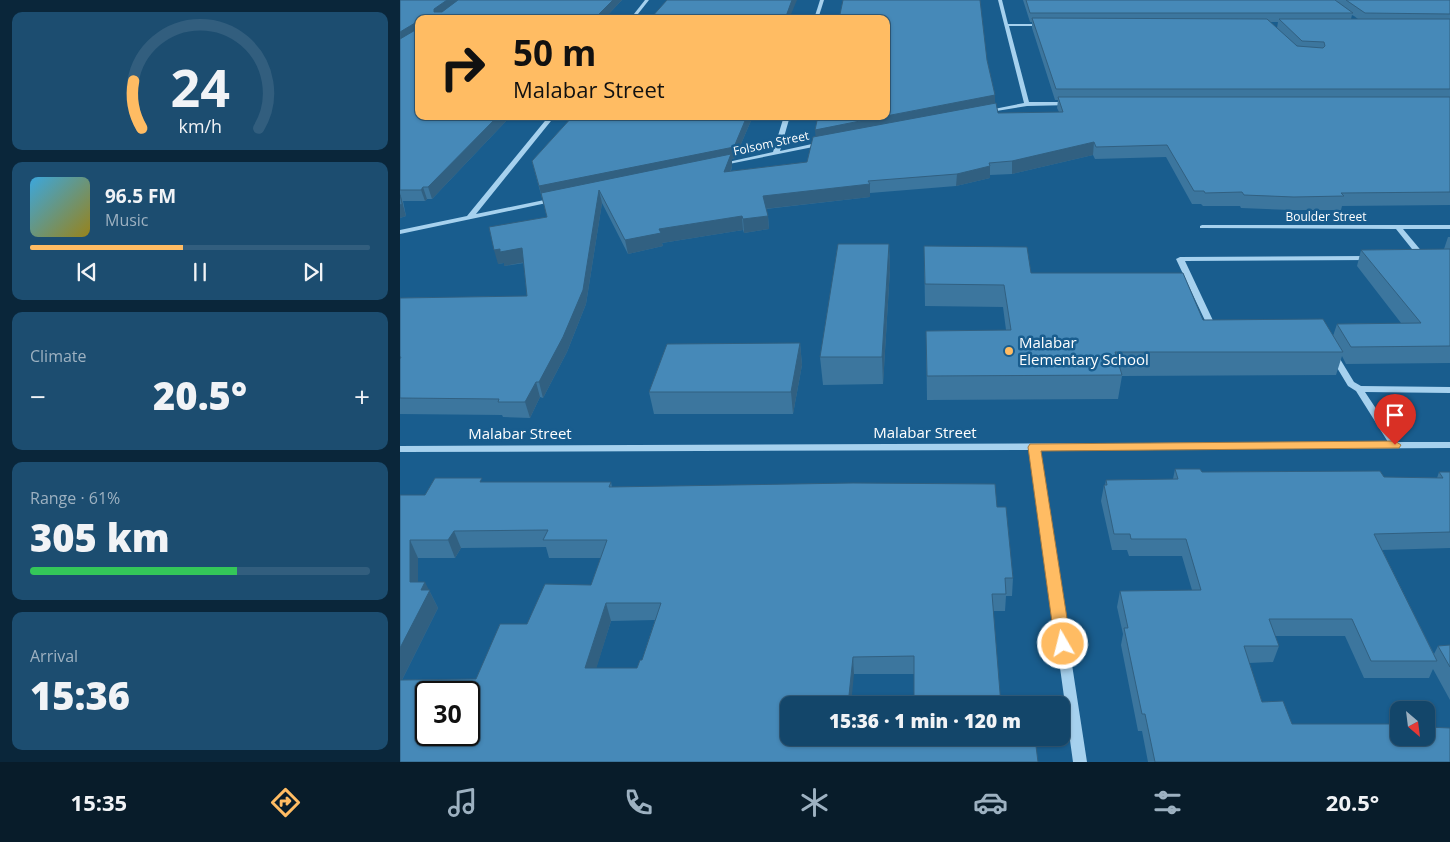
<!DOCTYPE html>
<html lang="en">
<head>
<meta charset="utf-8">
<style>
  body { margin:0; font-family:"Open Sans",sans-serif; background:#1c4d70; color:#f1f3f6; height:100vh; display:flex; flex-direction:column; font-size:19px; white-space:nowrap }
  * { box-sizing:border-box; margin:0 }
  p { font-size:16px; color:#9db1c1 }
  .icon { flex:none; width:28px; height:28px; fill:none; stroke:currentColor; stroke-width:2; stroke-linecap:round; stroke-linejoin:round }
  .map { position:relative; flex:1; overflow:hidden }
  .side { display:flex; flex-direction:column; gap:12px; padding:12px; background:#0a263a; width:400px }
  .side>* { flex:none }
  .hud { position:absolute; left:15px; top:15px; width:475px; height:105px; border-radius:10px; box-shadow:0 1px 4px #0004,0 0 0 1px #325e7e; background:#ffbc63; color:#111; overflow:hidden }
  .needle { width:32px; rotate:152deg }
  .fabs { position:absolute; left:990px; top:701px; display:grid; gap:10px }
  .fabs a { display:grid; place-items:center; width:45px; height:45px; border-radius:10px; background:#13466a; box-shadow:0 1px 4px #0004,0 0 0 1px #325e7e; font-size:25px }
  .speed { position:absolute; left:15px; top:681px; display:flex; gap:10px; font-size:25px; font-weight:700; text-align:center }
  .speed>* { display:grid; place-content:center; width:65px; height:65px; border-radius:50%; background:#13466a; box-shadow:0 1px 4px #0004,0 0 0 1px #325e7e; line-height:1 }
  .speed .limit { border:2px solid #111; border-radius:8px; background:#fff; color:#111 }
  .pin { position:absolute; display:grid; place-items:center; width:42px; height:42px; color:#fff; margin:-51px -21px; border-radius:50% 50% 50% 0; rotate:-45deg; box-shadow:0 0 5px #0007 }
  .pin .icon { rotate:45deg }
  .me { position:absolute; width:55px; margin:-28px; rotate:352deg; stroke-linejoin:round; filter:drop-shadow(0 0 4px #0008) }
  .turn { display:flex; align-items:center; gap:18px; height:105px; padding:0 15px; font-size:22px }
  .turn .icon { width:65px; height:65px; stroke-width:2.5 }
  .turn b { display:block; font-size:35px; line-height:42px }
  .big { font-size:38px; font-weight:800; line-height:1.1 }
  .side .tile { flex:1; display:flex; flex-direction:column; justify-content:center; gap:8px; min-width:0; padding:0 18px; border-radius:10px; background:#1c4d70 }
  .side .dial { align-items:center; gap:0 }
  .dial svg { height:130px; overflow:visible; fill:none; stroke:#325e7e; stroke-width:7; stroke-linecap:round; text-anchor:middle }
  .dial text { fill:#f1f3f6; stroke:none }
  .song { display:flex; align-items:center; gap:15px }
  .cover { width:60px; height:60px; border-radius:8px; background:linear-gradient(135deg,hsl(200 70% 55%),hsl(50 70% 35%)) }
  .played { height:5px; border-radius:2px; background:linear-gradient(90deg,#ffbc63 45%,#325e7e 45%) }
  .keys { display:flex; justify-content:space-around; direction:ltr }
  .heat { display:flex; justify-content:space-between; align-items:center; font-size:28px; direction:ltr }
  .charge { height:8px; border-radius:4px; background:linear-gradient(90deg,#34c759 61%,#325e7e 0) }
  .trip { position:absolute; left:380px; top:696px; width:290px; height:50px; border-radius:10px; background:#13466a; box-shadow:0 1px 4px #0004,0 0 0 1px #325e7e; font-weight:800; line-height:50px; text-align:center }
  .menu { display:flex; height:80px; justify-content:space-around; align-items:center; background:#081c2a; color:#9db1c1 }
  .menu .icon { width:35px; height:35px }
  .menu .active { color:#ffbc63 }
  .menu b { font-size:22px; color:#f1f3f6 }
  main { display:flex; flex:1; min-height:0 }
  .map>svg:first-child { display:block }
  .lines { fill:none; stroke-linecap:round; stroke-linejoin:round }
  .minor { fill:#a6d1ee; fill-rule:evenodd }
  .wall { fill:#3c769e; fill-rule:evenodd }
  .shaded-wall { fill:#316081 }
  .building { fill:#4689b8; stroke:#316081; fill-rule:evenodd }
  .route { fill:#ffbc63; stroke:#a67a40 }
  .poi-dot { fill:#ffbc63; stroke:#195d8e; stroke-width:2 }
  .labels { text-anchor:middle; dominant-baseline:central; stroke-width:5; stroke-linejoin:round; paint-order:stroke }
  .far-street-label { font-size:12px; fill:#fff; stroke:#195d8e }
  .poi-label { font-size:15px; fill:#fff; stroke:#195d8e; text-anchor:start }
  .street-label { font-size:15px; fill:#fff; stroke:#195d8e }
</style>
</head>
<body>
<main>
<section class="side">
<div class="tile dial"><svg viewBox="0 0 100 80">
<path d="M14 69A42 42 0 1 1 86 69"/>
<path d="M14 69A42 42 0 0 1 9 40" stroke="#ffbc63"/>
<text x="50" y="56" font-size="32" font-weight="700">24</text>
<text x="50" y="72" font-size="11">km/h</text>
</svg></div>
<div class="tile">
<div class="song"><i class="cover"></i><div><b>96.5 FM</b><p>Music</p></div></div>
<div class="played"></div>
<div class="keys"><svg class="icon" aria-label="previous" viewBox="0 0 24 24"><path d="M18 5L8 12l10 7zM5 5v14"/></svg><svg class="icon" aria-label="pause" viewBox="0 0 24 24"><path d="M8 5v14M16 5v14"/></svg><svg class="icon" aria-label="next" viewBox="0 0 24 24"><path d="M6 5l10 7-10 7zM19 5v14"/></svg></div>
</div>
<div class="tile"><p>Climate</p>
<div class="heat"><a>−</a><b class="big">20.5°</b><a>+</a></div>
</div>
<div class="tile"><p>Range · 61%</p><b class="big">305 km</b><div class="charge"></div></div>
<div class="tile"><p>Arrival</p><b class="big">15:36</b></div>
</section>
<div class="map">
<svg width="1050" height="762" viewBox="0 0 1050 762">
  <rect width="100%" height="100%" fill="#195d8e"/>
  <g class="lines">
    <g class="minor">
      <polygon points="245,0 249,0 234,19 230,19"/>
      <polygon points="420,0 424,0 418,19 414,19"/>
      <polygon points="598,0 602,0 608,24 642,24 644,25 642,26 609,26 629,102 670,102 673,104 672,105 627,106 584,113 584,111 624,103"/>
      <polygon points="149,116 155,116 76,214 154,198 156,199 156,201 0,234 0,230 67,216"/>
      <polygon points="384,116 390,116 380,151 421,142 424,144 423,145 319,166 319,164 373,152"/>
      <polygon points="802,225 1050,225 1050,229 1003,229 1024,254 1017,259 1013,257 1016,254 996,229 800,228 800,226"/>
      <polygon points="969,256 972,256 972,260 785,261 817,329 813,331 809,329 776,259 780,257"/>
      <polygon points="934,353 937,354 954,382 961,386 1050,387 1050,393 965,392 998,442 1050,442 1050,448 639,450 687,762 673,762 630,450 0,452 0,446 988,442 956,391 948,386 930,356"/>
    </g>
  </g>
  <g class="wall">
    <polygon points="0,0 222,0 204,19 19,19 19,116 111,116 32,199 27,199 25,201 3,201 6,216 0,218"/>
    <path d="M623,0H1050V205L942,206L941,210H891L841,208L840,206H803L801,204H792L766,157L695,159L693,155L612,174L590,175V178L556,186L470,193V197L366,209L368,216L369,229L344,233L343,230L262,243L263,246L228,254L202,203L186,304L167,352L143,398L140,397L130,418L103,417L102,415L0,414V298L127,296L124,263L104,266V263L98,264L147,217L132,161L173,116H353L335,158L332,159V166L331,171L407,162L415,137L587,60L595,103L598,113L659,112L657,108L658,100H655L632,28V22H630ZM952,15L954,16L958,19H951ZM870,22H878L877,28Z"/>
    <polygon points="1048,237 1050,237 1050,363 946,364 942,356 936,375 722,376 718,399 527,400 526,331 606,330 603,307 525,306 524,246 631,273 803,320 933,336 937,324 1001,323 957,266 961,250 1044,249"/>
    <polygon points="489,244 490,269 483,384 423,385 420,357"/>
    <polygon points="400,343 402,365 393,414 254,414 249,392"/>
    <polygon points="775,469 802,472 984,477 1037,478 1039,472 1050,472 1050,548 982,550 1034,654 1038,646 1050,645 1050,700 1033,669 1029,678 964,678 945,636 875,636 879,646 873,662 849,663 862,702 892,724 1050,762 748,762 742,731 738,731 721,645 723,634 717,607 720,591 792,590 782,556 729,556 727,550 712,550 701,501 704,485 705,485 706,480 773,479"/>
    <path d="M84,482H211L212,487L597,507L613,578L612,596H606L605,611H593L514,674H454L389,705L0,762V495H25ZM146,547L149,558H201L191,585L127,624L76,679L2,680L38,608L29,590L18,582V558H55L61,548ZM255,620L242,660L237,668H196L211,621Z"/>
  </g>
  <g class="shaded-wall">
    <polygon points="47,0 60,0 37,18 34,12 34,9"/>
    <polygon points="213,0 222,0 204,19 194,19"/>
    <polygon points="392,0 397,0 389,19 385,19"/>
    <polygon points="15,23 18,31 0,43 0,32"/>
    <polygon points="595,95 595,107 416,142 415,130"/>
    <polygon points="98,116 111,116 32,199 28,187"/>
    <polygon points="347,116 353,116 335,158 332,159 332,166 326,184 324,172 142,198 139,186"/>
    <polygon points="694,142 693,155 612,174 612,161"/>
    <polygon points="590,166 590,178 556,186 557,174"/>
    <polygon points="470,184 470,197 364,209 363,196"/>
    <polygon points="23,187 27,199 25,201 21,190"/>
    <polygon points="199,190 202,203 186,304 167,352 143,398 139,382"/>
    <polygon points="0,193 6,216 0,218"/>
    <polygon points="342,216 343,230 262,243 263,246 228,254 225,240 259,229"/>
    <polygon points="368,216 369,229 344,233 343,219"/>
    <polygon points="489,244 490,269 483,384 482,357"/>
    <polygon points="122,248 126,262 104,266 104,263 98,264 94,250 100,249"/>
    <polygon points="400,343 402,365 393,414 391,392"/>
    <polygon points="136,382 140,397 130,418 125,402"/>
    <polygon points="54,531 61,548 55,558 48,540"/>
    <polygon points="10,540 18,558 18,600 10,582"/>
    <polygon points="25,582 38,608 0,684 0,648 21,590"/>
    <polygon points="206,603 211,621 191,686 185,668"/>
    <polygon points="453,657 454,674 451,705 448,705"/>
  </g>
  <g class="building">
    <polygon points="0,0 47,0 34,9 34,12 42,12 58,0 213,0 194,19 19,19 19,116 98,116 28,187 23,187 21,190 0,190 0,39 17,29 18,24 15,23 0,32"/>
    <polygon points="267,0 392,0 385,19 250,19"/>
    <polygon points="443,0 580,0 587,60 595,95 486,116 486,19 439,19"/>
    <polygon points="626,0 935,0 953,13 630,13"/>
    <polygon points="946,0 1050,0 1050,14 965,13"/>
    <polygon points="632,18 867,19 897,46 923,48 925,46 924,42 902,41 879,19 1050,19 1050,89 656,89"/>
    <polygon points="658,97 1050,97 1050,192 941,193 944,196 894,197 844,195 842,192 805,193 804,191 794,191 767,145 696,147 694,142 612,161 589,163 590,166 557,174 468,181 470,184 363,196 368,216 343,219 342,216 259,229 261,233 225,240 199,190 183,290 163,337 139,382 136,382 125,402 98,402 99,399 0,398 0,359 1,357 0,357 0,298 127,296 122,248 100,252 100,249 94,250 89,227 147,217 141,193 331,154 324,172 407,162 413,137 596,103 598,113 663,112"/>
    <polygon points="173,116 347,116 334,147 139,186 132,161"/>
    <polygon points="418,116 485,116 415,130"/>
    <polygon points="0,195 2,204 0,205"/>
    <polygon points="438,244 489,244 482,357 420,357"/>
    <polygon points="524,246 627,247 631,273 783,273 803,320 923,319 943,352 715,352 722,375 527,376 526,331 611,330 604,285 525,284"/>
    <polygon points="1050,249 1050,346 951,347 937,324 1021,323 961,250"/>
    <polygon points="400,343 391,392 249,392 267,344"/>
    <polygon points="775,469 800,469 802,472 980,471 984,477 1043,478 1039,472 1050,472 1050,532 974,534 1037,661 971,661 952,619 869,619 879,646 844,646 862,702 883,701 892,724 999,724 999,738 1026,738 1026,727 1050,728 1050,762 755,762 745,714 742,714 724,628 728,628 720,591 801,590 786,539 731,539 730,534 714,534 704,485 707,485 706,480 778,479"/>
    <path d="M35,478H82L80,482H211L209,487L453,483L595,484L597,507H606L613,578H605L606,594H592L601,705H514V656L453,657L448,705H389V738H635L638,762H0V680L76,679L100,624H127L145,584L191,585L207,540H143L148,530L54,531L48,540H10V582H25L21,590H30L0,648V495H25ZM206,603H261L242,660H240L237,668H185ZM26,692H69V735H26Z"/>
    <polygon points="1050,645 1050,667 1038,646"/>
  </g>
  <polygon class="route" points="995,441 1001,445 999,448 641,451 671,644 668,648 663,650 657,648 655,644 628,447 630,444"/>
  <circle class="poi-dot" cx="609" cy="351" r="5"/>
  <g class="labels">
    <g class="far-street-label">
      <text transform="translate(371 143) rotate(-12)">Folsom Street</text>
      <text x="926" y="216">Boulder Street</text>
    </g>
    <g class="poi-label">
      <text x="619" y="342">Malabar<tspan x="619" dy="17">Elementary School</tspan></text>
    </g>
    <g class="street-label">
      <text x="525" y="432">Malabar Street</text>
      <text x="120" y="433">Malabar Street</text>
    </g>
  </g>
</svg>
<div class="fabs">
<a><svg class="needle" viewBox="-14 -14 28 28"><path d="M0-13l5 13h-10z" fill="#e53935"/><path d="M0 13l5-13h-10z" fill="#9db1c1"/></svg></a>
</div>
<div class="speed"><div class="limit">30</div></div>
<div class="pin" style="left:995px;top:445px;background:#d93025"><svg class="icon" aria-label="arrive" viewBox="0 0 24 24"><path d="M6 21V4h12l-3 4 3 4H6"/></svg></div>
<svg class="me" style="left:663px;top:644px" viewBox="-20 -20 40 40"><circle r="17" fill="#ffbc63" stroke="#fff" stroke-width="3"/><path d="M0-11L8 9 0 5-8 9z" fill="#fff"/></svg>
<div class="trip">15:36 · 1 min · 120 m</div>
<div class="hud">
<div class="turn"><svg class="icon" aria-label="right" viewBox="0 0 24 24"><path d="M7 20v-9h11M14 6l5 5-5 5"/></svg><div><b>50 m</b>Malabar Street</div></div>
</div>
</div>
</main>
<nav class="menu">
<b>15:35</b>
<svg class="icon active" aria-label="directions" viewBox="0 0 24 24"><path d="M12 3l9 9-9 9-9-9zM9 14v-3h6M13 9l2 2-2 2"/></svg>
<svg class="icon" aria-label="music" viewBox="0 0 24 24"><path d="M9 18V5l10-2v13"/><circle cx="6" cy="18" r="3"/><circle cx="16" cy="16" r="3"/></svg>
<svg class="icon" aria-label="phone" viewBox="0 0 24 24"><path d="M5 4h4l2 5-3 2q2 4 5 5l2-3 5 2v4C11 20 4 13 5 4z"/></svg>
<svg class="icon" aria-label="climate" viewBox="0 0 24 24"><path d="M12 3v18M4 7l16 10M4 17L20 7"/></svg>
<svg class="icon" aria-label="car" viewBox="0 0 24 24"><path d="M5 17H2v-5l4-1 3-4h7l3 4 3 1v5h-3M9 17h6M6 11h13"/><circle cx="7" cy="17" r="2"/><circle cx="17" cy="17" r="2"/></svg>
<svg class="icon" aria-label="filters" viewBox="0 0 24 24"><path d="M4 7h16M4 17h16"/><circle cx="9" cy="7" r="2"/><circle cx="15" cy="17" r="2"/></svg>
<b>20.5°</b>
</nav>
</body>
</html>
